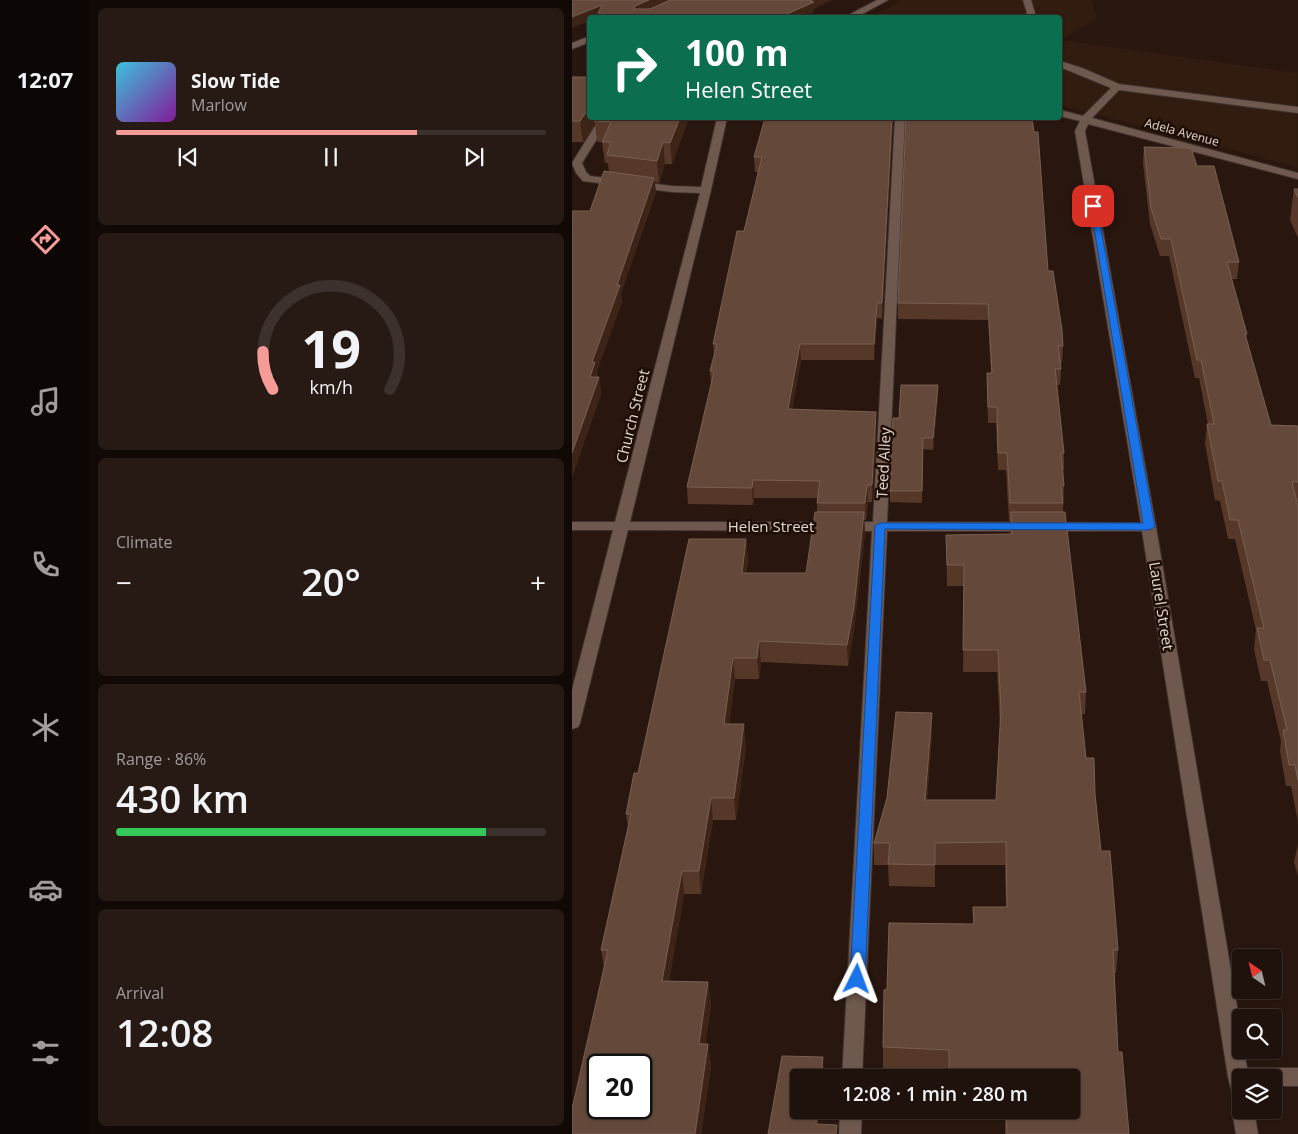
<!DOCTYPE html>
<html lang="en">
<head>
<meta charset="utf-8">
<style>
  body { margin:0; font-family:"Open Sans",sans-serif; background:#271a14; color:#f1f3f6; height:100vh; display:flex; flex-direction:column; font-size:19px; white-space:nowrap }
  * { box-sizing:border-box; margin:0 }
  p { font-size:16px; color:#a19d9d }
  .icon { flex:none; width:28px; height:28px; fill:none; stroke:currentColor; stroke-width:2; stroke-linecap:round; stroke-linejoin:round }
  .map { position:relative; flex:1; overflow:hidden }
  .drawer { display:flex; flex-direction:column; gap:8px; padding:8px; background:#110906; width:482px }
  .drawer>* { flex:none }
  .guide { position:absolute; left:15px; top:15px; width:475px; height:105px; border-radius:5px; box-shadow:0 1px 4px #0004,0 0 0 1px #3c312c; background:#0b6e4f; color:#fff; overflow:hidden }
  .needle { width:32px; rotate:325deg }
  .buttons { position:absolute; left:660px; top:949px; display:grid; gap:10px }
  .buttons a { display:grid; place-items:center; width:50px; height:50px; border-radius:5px; background:#1f110b; box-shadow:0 1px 4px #0004,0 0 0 1px #3c312c; font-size:25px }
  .speed { position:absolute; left:15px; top:1054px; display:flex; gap:10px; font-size:25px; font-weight:700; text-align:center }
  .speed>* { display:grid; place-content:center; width:65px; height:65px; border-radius:50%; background:#1f110b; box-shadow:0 1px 4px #0004,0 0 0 1px #3c312c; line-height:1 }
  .speed .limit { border:2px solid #111; border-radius:8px; background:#fff; color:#111 }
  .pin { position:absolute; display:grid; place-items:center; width:42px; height:42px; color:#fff; margin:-21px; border-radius:10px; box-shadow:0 2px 8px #0006 }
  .me { position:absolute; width:55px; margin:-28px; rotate:3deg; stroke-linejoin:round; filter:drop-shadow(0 0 4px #0008) }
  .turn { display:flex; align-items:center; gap:18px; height:105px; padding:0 15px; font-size:22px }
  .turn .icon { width:65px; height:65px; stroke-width:2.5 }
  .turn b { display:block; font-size:35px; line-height:42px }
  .big { font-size:38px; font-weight:600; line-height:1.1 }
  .drawer .card { flex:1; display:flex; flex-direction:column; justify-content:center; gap:8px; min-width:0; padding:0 18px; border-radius:8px; background:#271a14 }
  .drawer .dial { align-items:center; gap:0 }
  .dial svg { height:130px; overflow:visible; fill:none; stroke:#3c312c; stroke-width:7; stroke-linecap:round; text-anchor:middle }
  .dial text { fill:#f1f3f6; stroke:none }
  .song { display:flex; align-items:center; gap:15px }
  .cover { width:60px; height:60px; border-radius:8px; background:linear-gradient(135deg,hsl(190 70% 55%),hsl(290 70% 35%)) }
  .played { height:5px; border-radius:2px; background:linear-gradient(90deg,#f59b98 70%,#3c312c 70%) }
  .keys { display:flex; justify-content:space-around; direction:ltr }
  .heat { display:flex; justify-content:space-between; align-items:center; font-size:28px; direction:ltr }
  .charge { height:8px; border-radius:4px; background:linear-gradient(90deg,#34c759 86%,#3c312c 0) }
  .trip { position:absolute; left:218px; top:1069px; width:290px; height:50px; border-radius:5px; background:#1f110b; box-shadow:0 1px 4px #0004,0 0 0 1px #3c312c; font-weight:600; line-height:50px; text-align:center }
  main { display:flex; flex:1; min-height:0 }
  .tabs { display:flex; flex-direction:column; width:90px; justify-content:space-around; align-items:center; background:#0c0704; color:#a19d9d }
  .tabs .icon { width:35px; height:35px }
  .tabs .current { color:#f59b98 }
  .tabs b { font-size:22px; color:#f1f3f6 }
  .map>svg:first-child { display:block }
  .built { fill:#321b0f }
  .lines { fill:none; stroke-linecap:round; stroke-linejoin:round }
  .minor-casing { stroke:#3f312e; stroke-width:2 }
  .minor { fill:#6f594f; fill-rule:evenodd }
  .wall { fill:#563829 }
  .shaded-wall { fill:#3d2417 }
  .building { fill:#64493b; stroke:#785f52; fill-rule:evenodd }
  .route { fill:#1a73e8; stroke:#114b97 }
  .labels { text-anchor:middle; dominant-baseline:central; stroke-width:5; stroke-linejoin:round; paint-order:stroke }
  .far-street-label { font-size:12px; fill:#e1d5cf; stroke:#1f0e06 }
  .street-label { font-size:15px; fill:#e1d5cf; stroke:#1f0e06 }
</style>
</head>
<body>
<main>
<nav class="tabs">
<b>12:07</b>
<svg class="icon current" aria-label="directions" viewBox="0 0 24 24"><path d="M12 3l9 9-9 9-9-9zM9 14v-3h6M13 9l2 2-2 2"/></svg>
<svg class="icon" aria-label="music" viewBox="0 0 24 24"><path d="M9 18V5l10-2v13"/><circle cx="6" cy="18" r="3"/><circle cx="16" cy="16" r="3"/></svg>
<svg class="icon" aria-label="phone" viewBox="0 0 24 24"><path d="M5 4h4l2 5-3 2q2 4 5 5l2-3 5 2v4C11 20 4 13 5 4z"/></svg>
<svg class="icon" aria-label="climate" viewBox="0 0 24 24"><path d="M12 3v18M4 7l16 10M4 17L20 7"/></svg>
<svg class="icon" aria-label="car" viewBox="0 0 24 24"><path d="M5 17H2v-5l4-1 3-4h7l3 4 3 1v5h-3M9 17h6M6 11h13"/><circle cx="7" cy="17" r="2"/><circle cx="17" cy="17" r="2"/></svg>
<svg class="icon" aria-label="filters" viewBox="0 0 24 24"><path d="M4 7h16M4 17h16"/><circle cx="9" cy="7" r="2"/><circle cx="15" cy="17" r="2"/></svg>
</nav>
<section class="drawer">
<div class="card">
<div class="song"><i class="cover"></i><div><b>Slow Tide</b><p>Marlow</p></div></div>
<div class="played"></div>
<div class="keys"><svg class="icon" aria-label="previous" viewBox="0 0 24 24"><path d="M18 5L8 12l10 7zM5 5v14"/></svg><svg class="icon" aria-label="pause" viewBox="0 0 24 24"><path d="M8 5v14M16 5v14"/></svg><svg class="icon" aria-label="next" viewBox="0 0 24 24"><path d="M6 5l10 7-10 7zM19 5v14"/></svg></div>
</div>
<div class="card dial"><svg viewBox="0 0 100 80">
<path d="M14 69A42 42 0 1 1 86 69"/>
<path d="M14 69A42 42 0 0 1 8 46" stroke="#f59b98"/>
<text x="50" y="56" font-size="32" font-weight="700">19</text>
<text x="50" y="72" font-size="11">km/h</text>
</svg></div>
<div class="card"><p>Climate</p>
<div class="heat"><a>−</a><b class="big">20°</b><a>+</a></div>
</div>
<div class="card"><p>Range · 86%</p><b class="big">430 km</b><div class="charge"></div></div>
<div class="card"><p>Arrival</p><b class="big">12:08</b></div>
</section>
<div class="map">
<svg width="726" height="1134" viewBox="0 0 726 1134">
  <rect width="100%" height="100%" fill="#29170f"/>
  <polygon class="built" points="331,0 520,0 525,19 489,40 725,73 725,167 488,105 488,18 295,18"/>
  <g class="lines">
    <defs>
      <g id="minor">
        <polygon points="305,0 316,0 283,18 271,18"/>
        <polygon points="451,0 459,0 463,13 460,18 451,18 455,13"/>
        <polygon points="18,36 18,42 0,49 0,43"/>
        <polygon points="488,61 510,68 547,84 726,107 726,113 547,90 520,118 726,173 726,179 516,124 513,131 584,527 669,1030 669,1050 672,1050 675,1068 726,1068 726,1086 701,1086 701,1078 669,1078 669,1110 682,1110 686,1134 664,1134 660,1110 663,1104 667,1102 662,1100 656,1077 570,531 315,531 290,1078 270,1078 300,531 56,530 8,723 6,727 0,729 0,690 41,530 0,530 0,522 43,522 128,193 100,192 11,181 4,173 0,163 28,118 38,118 10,163 14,172 18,176 100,186 129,187 145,118 155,118 139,190 58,522 301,522 323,118 333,118 315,522 569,523 503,131 508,121 488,116 488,110 511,116 539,88 488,67"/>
        <polygon points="268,1110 290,1110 289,1134 267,1134"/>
      </g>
    </defs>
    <use href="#minor" class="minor-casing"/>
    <use href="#minor" class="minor"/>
  </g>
  <g class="wall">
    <polygon points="0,77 18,118 117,118 100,164 93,164 87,183 83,182 84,192 49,293 50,301 25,371 25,377 27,377 29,394 0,477 18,211 37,172 36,163 33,163 30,142 25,142 23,124 11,142 0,142"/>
    <polygon points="321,118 310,319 305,318 302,360 229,360 220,409 304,429 300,502 296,502 294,520 292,520 293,533 282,629 276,666 189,662 187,679 163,679 157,724 174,746 164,820 141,820 129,894 112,894 97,981 136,982 139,1005 133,1044 136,1044 139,1066 129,1134 0,1134 32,966 29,950 56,827 54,814 66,773 174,539 176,560 174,573 234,573 245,512 245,498 182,498 181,505 116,504 115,487 139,384 138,371 142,355 141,344 172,231 187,172 183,172 182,157"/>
    <polygon points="572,147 625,166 667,262 665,279 659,279 675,334 674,339 699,425 726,426 726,502 724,502 726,506 726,822 719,786 714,786 708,751 709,741 695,681 689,681 682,649 684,630 663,539 656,539 648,501 643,500 633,443 635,424 636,424 627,378 623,378 597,256 588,256 578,224 571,163"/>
    <polygon points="722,189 726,189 726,238 718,220"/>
    <polygon points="476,271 491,346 490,363 488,363 489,369 488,385 485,385 492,453 492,470 491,470 492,486 491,512 514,692 513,714 509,714 514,758 523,794 529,851 546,950 544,973 542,973 546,1052 557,1134 433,1134 433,1118 377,1118 377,1110 499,1110 377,1073 311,1069 311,1047 315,989 401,924 401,907 434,907 433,865 363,865 363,887 317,886 316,865 302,865 302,843 360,735 355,800 424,800 428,727 425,672 391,672 392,586 375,586 374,535 438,534 438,521 437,521 434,470 426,470 424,423 416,423 415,389 415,373 419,373 416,320 326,319 326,303"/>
    <polygon points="366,396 361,450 351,449 350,503 318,502 318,491 327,418"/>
    <polygon points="726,844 726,876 722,862"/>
  </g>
  <g class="shaded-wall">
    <polygon points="77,0 100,0 64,16 62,9 63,6"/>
    <polygon points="240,0 260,0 242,9 242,12 230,18 206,18"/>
    <polygon points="30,5 25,18 18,18 18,21 0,28 0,17"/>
    <polygon points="18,107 18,118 27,118 22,121 23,124 11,142 8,121"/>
    <polygon points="108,118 117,118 100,164 98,143"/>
    <polygon points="320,118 324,118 321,118 310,319 310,303"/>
    <polygon points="91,142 93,164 87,183 85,161"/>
    <polygon points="82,178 84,192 49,293 50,301 25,371 26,378 18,377 20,362 45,285"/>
    <polygon points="305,303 305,318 302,360 302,344"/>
    <polygon points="228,344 229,360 217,426 216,409"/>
    <polygon points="27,377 29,394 0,477 0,453"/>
    <polygon points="366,385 366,396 361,450 361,438"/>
    <polygon points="304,412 304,429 300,502 300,485"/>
    <polygon points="181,480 182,498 181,505 180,488"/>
    <polygon points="295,485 296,502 294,520 293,503"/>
    <polygon points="292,512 293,533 282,629 276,666 275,645"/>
    <polygon points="174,539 176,560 172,594 170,573"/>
    <polygon points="187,641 189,662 187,679 185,658"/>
    <polygon points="161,658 163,679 154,746 152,724"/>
    <polygon points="360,713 360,735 353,822 353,800"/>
    <polygon points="172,724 174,746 164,820 162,798"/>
    <polygon points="139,798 141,820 129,894 127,871"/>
    <polygon points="110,871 112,894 93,1004 90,981"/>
    <polygon points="136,982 139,1005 130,1066 127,1044"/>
    <polygon points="136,1044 139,1066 129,1134 123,1134"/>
    <polygon points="251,1057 252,1070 251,1078 249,1078"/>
    <polygon points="245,1110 248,1110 245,1134 244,1124"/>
  </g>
  <g class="building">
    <polygon points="0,0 77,0 63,6 62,9 78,9 98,0 240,0 238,1 242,2 206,18 24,18 30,5 0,17"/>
    <polygon points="0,77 18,77 18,107 8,121 0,121"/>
    <polygon points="25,118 108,118 98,143 91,142 85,161 35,155 39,142 30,142 39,122 22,121"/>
    <polygon points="193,118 320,118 310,303 305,303 302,344 228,344 216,409 304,412 300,485 295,485 293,503 245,503 248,481 181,480 180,488 115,487 142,372 138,371 145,344 141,344 165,231 172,231 190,157 182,157"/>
    <polygon points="334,118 460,118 462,132 466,132 476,271 481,271 490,330 491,346 486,346 489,369 483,369 492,453 489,453 492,486 489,486 491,503 438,503 435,453 426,453 425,407 416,407 415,373 420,373 416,304 326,303"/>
    <polygon points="572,147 619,148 625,166 642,166 667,262 655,262 675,334 673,334 699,425 726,426 726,482 720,482 726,506 726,780 723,765 717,765 711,730 715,730 698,660 692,660 685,628 692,628 666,520 658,520 650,481 646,481 635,424 642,424 629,360 625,360 599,239 589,239 579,208"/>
    <polygon points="32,171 82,178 45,285 48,285 20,362 23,362 18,377 27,377 0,453 0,211 18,211"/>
    <polygon points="722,189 726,189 726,198"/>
    <polygon points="329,385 366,385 361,438 351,438 350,491 318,491 321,418 327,418"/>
    <path d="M243,512H292L282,607L275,645L187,641L185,658H161L152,724H172L162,798H139L127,871H110L90,981L136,982L127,1044H136L123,1134H0V1109L36,950H29L59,814H54L62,773H66L117,539H174L170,573H234ZM26,1065H69V1108H26Z"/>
    <polygon points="439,512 493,512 514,692 507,692 514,758 522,758 523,794 529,851 538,851 546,950 541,950 546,1052 550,1052 557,1134 435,1134 434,1110 499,1110 499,1078 377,1078 377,1050 311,1047 312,990 315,989 317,923 402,924 401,907 435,907 434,842 363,843 363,865 316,864 318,843 302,843 315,798 324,712 360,713 353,800 424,800 429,709 426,650 391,650 392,565 375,565 374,535 440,534"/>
    <polygon points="210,1056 251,1057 249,1078 226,1078 226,1110 245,1110 244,1124 265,1125 264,1134 196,1134"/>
  </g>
  <polygon class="route" points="518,204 525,206 583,527 577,530 313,529 293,979 291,983 285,985 280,983 278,979 303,526 308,523 571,523"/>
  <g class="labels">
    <g class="far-street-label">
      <text transform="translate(610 132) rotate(15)">Adela Avenue</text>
    </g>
    <g class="street-label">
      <text transform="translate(60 416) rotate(-76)">Church Street</text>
      <text transform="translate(311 463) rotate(-87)">Teed Alley</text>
      <text x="199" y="526">Helen Street</text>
      <text transform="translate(590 606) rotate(81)">Laurel Street</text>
    </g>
  </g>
</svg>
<div class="buttons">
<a><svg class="needle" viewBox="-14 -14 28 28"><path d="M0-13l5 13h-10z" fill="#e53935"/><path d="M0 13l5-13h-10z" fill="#a19d9d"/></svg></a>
<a><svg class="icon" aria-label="search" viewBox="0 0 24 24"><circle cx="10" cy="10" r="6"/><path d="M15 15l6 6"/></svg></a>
<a><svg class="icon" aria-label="layers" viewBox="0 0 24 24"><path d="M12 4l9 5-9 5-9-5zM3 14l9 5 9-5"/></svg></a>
</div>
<div class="speed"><div class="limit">20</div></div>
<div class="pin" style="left:521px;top:206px;background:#d93025"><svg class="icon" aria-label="arrive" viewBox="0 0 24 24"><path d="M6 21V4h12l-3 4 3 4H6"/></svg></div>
<svg class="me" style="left:285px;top:979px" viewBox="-20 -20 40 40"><path d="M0-17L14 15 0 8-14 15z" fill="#1a73e8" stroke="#fff" stroke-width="4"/></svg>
<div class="trip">12:08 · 1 min · 280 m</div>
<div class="guide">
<div class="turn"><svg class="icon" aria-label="right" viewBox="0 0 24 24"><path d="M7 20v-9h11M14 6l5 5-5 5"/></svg><div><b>100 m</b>Helen Street</div></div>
</div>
</div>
</main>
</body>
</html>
